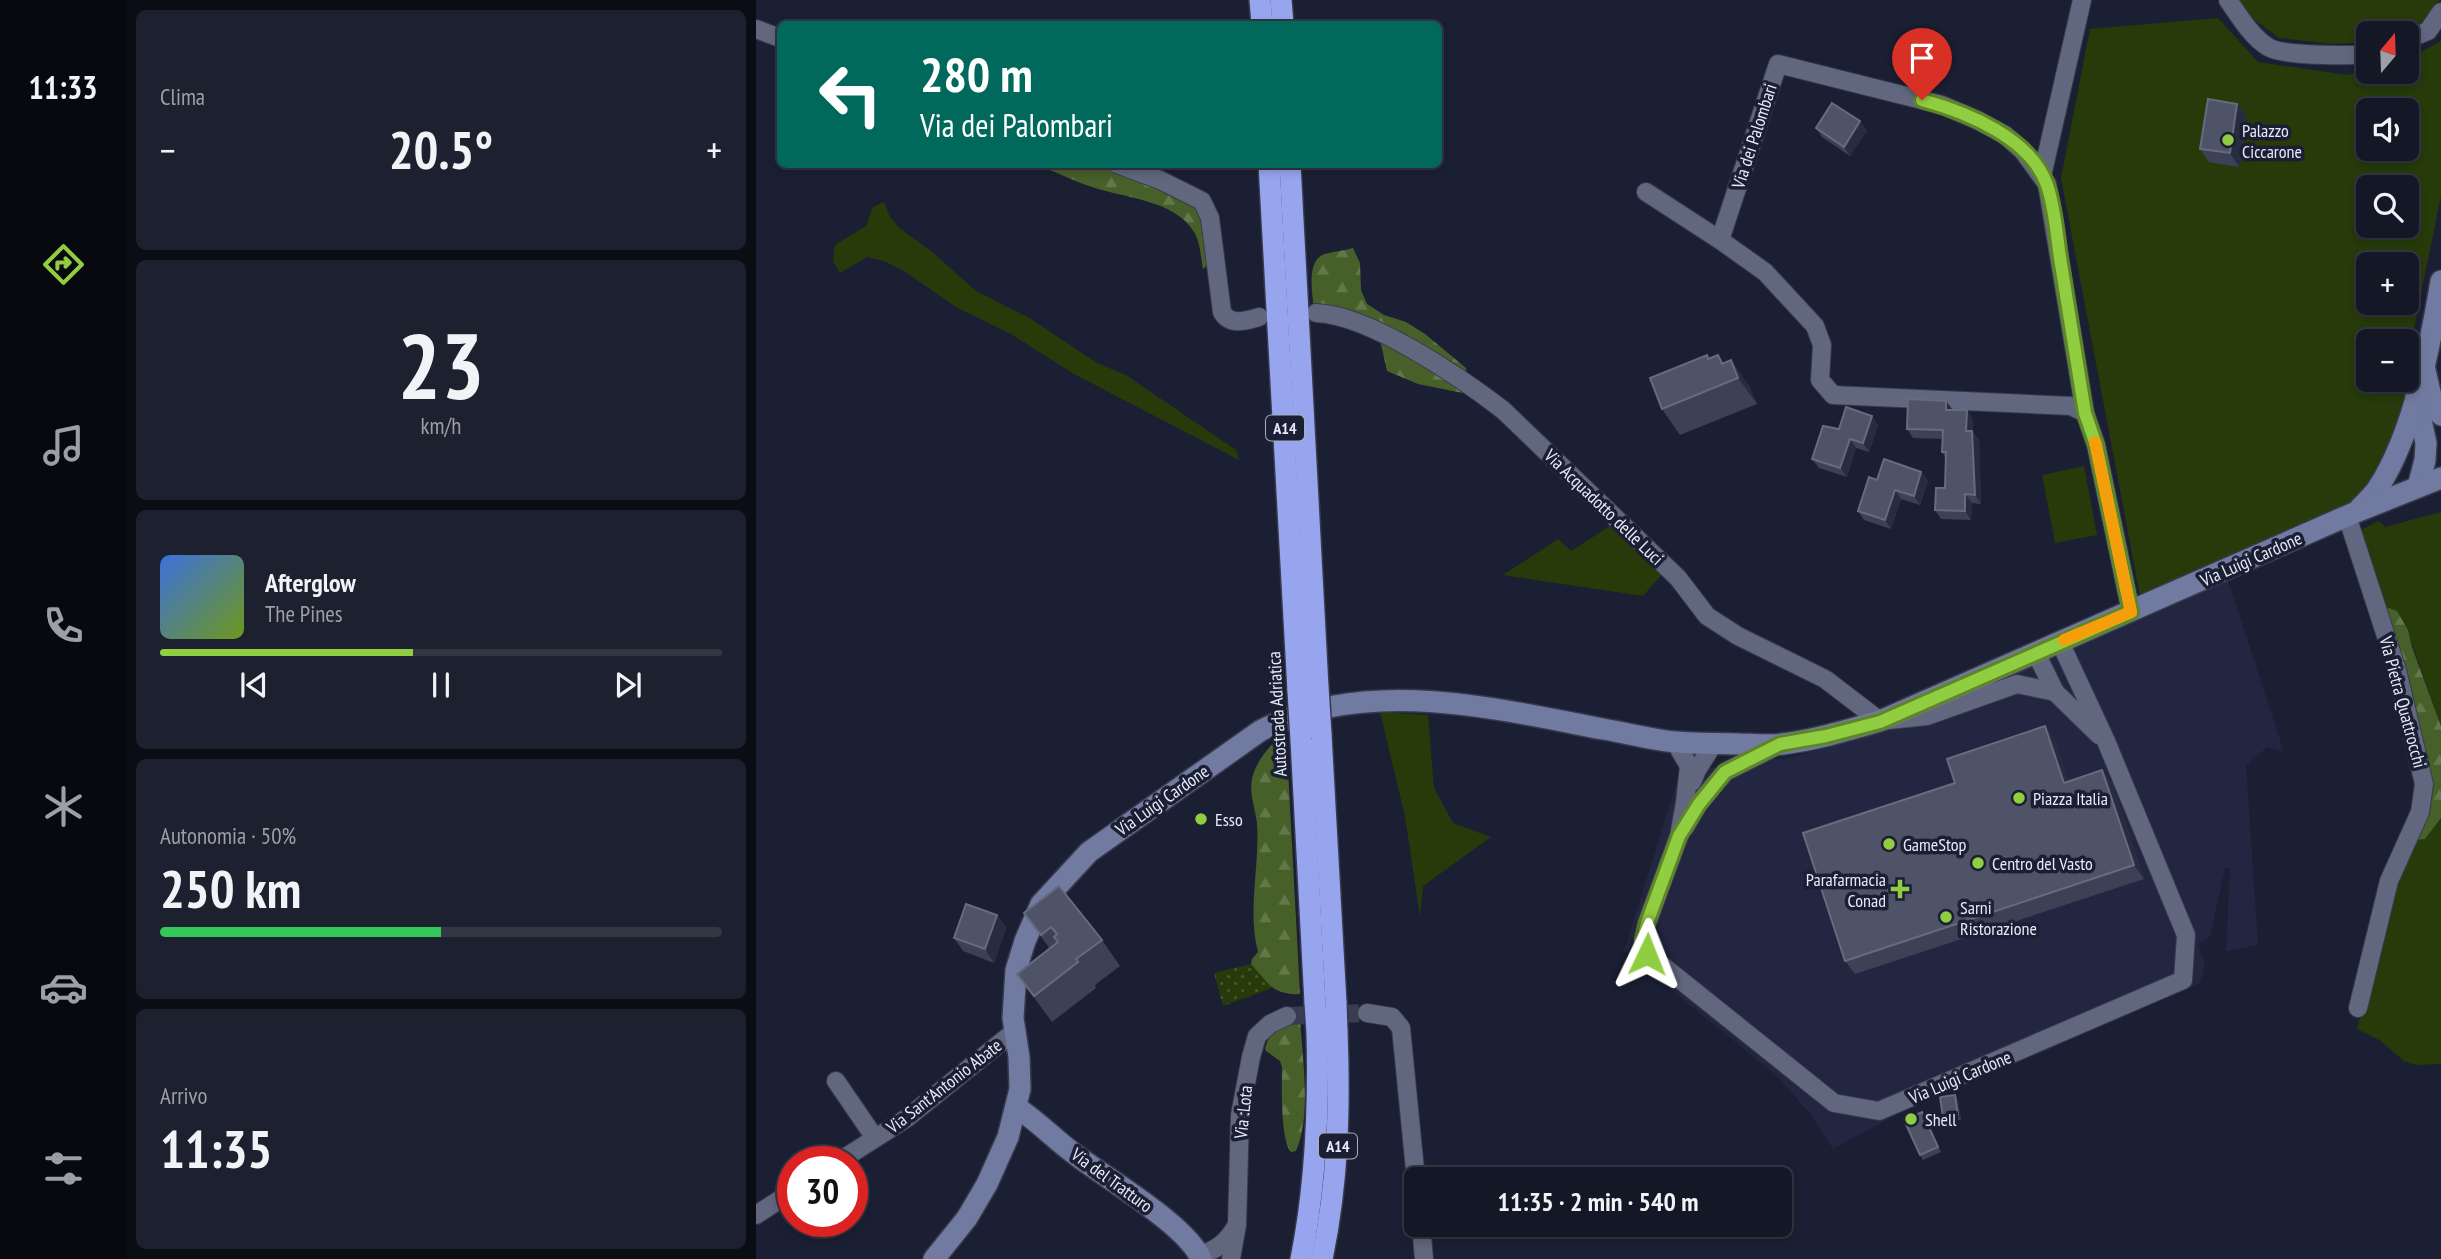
<!DOCTYPE html>
<html lang="it">
<head>
<meta charset="utf-8">
<style>
  body { margin:0; font-family:"PT Sans Narrow",sans-serif; background:#1d202e; color:#f1f3f6; height:100vh; display:flex; flex-direction:column; font-size:26px; white-space:nowrap }
  * { box-sizing:border-box; margin:0 }
  p { font-size:23px; color:#9d9fa7 }
  .icon { flex:none; width:38px; height:38px; fill:none; stroke:currentColor; stroke-width:2; stroke-linecap:round; stroke-linejoin:round }
  .map { position:relative; flex:1; overflow:hidden }
  .panel { display:flex; flex-direction:column; gap:10px; padding:10px; background:#0b0d15; width:630px }
  .panel>* { flex:none }
  .hud { position:absolute; left:21px; top:21px; width:665px; height:147px; border-radius:10px; box-shadow:0 4px 10px #0003,0 0 0 2px #333643; background:#00695c; color:#fff; overflow:hidden }
  .needle { width:46px; rotate:19deg }
  .fabs { position:absolute; left:1600px; top:21px; display:grid; gap:14px }
  .fabs a { display:grid; place-items:center; width:63px; height:63px; border-radius:10px; background:#141726; box-shadow:0 4px 10px #0003,0 0 0 2px #333643; font-size:35px }
  .speed { position:absolute; left:21px; top:1146px; display:flex; gap:14px; font-size:35px; font-weight:700; text-align:center }
  .speed>* { display:grid; place-content:center; width:91px; height:91px; border-radius:50%; background:#141726; box-shadow:0 4px 10px #0003,0 0 0 2px #333643; line-height:1 }
  .speed .limit { border:10px solid #d22; background:#fff; color:#111 }
  .pin { position:absolute; display:grid; place-items:center; width:60px; height:60px; color:#fff; margin:-72px -30px; border-radius:50% 50% 50% 0; rotate:-45deg; box-shadow:0 0 7px #0007 }
  .pin .icon { rotate:45deg }
  .me { position:absolute; width:77px; margin:-38px; rotate:2deg; stroke-linejoin:round; filter:drop-shadow(0 0 5px #0008) }
  .turn { display:flex; align-items:center; gap:24px; height:147px; padding:0 28px; font-size:32px }
  .turn .icon { width:91px; height:91px; stroke-width:2.5 }
  .turn b { display:block; font-size:49px; line-height:60px }
  .big { font-size:52px; font-weight:600; line-height:1.1 }
  .panel .tile { flex:1; display:flex; flex-direction:column; justify-content:center; gap:10px; min-width:0; padding:0 24px; border-radius:10px; background:#1d202e }
  .panel .dial { align-items:center; gap:0 }
  .dial b { font-size:91px; line-height:1 }
  .song { display:flex; align-items:center; gap:21px }
  .cover { width:84px; height:84px; border-radius:10px; background:linear-gradient(135deg,hsl(220 70% 55%),hsl(80 70% 35%)) }
  .played { height:7px; border-radius:4px; background:linear-gradient(90deg,#91cd40 45%,#333643 45%) }
  .keys { display:flex; justify-content:space-around; direction:ltr }
  .heat { display:flex; justify-content:space-between; align-items:center; font-size:38px; direction:ltr }
  .charge { height:10px; border-radius:5px; background:linear-gradient(90deg,#34c759 50%,#333643 0) }
  .trip { position:absolute; left:648px; top:1167px; width:388px; height:70px; border-radius:10px; background:#141726; box-shadow:0 4px 10px #0003,0 0 0 2px #333643; font-weight:600; line-height:70px; text-align:center }
  main { display:flex; flex:1; min-height:0 }
  .dock { display:flex; flex-direction:column; width:126px; justify-content:space-around; align-items:center; background:#08090f; color:#9d9fa7 }
  .dock .icon { width:49px; height:49px }
  .dock .on { color:#91cd40 }
  .dock b { font-size:32px; color:#f1f3f6 }
  .map>svg:first-child { display:block }
  .built { fill:#222640 }
  .green { fill:#263a0a; fill-rule:evenodd }
  .forest { fill:url(#forest-firs) }
  .garden { fill:url(#garden-dots) }
  .lines { fill:none; stroke-linecap:round; stroke-linejoin:round }
  .street-tunnel { stroke:#3a3d51; stroke-width:18; stroke-dasharray:18 9; stroke-linecap:butt }
  .street-casing { stroke:#383a4b; stroke-width:20 }
  .secondary-casing { stroke:#383a4b; stroke-width:24 }
  .highway-casing { stroke:#383a4b; stroke-width:24 }
  .street { stroke:#61677e; stroke-width:18 }
  .secondary { stroke:#717aa0; stroke-width:21 }
  .highway { stroke:#97a5ef; stroke-width:21 }
  .highway-bridge-casing { stroke:#383a4b; stroke-width:24; stroke-linecap:butt }
  .highway-bridge { stroke:#97a5ef; stroke-width:21 }
  .wall { fill:#3d4156 }
  .shaded-wall { fill:#282c41 }
  .building { fill:#4f5368; stroke:#676b7e; stroke-width:2 }
  .route-casing { stroke:#5e852a; stroke-width:18 }
  .route { stroke:#91cd40; stroke-width:12 }
  .slow { stroke:#f59e0b; stroke-width:12 }
  .poi-dot { fill:#91cd40; stroke:#1b1f33; stroke-width:2.5 }
  .labels { text-anchor:middle; dominant-baseline:central; stroke-width:7; stroke-linejoin:round; paint-order:stroke }
  .shield { fill:#1b1f33; stroke:#aaadbd; stroke-width:2 }
  .shield-label { font-size:16px; font-weight:bold; fill:#e7eaf8 }
  .poi-label { font-size:18px; fill:#e7eaf8; stroke:#1b1f33; text-anchor:start }
  .street-label { font-size:18px; fill:#e7eaf8; stroke:#1b1f33 }
</style>
</head>
<body>
<main>
<nav class="dock">
<b>11:33</b>
<svg class="icon on" aria-label="directions" viewBox="0 0 24 24"><path d="M12 3l9 9-9 9-9-9zM9 14v-3h6M13 9l2 2-2 2"/></svg>
<svg class="icon" aria-label="music" viewBox="0 0 24 24"><path d="M9 18V5l10-2v13"/><circle cx="6" cy="18" r="3"/><circle cx="16" cy="16" r="3"/></svg>
<svg class="icon" aria-label="phone" viewBox="0 0 24 24"><path d="M5 4h4l2 5-3 2q2 4 5 5l2-3 5 2v4C11 20 4 13 5 4z"/></svg>
<svg class="icon" aria-label="climate" viewBox="0 0 24 24"><path d="M12 3v18M4 7l16 10M4 17L20 7"/></svg>
<svg class="icon" aria-label="car" viewBox="0 0 24 24"><path d="M5 17H2v-5l4-1 3-4h7l3 4 3 1v5h-3M9 17h6M6 11h13"/><circle cx="7" cy="17" r="2"/><circle cx="17" cy="17" r="2"/></svg>
<svg class="icon" aria-label="filters" viewBox="0 0 24 24"><path d="M4 7h16M4 17h16"/><circle cx="9" cy="7" r="2"/><circle cx="15" cy="17" r="2"/></svg>
</nav>
<section class="panel">
<div class="tile"><p>Clima</p>
<div class="heat"><a>−</a><b class="big">20.5°</b><a>+</a></div>
</div>
<div class="tile dial"><b>23</b><p>km/h</p></div>
<div class="tile">
<div class="song"><i class="cover"></i><div><b>Afterglow</b><p>The Pines</p></div></div>
<div class="played"></div>
<div class="keys"><svg class="icon" aria-label="previous" viewBox="0 0 24 24"><path d="M18 5L8 12l10 7zM5 5v14"/></svg><svg class="icon" aria-label="pause" viewBox="0 0 24 24"><path d="M8 5v14M16 5v14"/></svg><svg class="icon" aria-label="next" viewBox="0 0 24 24"><path d="M6 5l10 7-10 7zM19 5v14"/></svg></div>
</div>
<div class="tile"><p>Autonomia · 50%</p><b class="big">250 km</b><div class="charge"></div></div>
<div class="tile"><p>Arrivo</p><b class="big">11:35</b></div>
</section>
<div class="map">
<svg width="1685" height="1259" viewBox="0 0 1685 1259">
  <defs>
    <pattern id="forest-firs" width="22" height="20" patternUnits="userSpaceOnUse" patternTransform="scale(1.75)"><rect width="22" height="20" fill="#47602a"/><path d="M5 1l3.5 6h-7zM16 11l3.5 6h-7z" fill="#62774a"/></pattern>
    <pattern id="garden-dots" width="8" height="8" patternUnits="userSpaceOnUse" patternTransform="scale(1.75)"><rect width="8" height="8" fill="#263a0a"/><path d="M2 2h.1M6 6h.1" fill="none" stroke="#46572e" stroke-width="1.8" stroke-linecap="round"/></pattern>
  </defs>
  <rect width="100%" height="100%" fill="#1b1f33"/>
  <polygon class="built" points="1472,580 1528,752 1511,747 1490,766 1502,945 1470,951 1474,868 1469,868 1454,937 1442,944 1449,964 1444,983 1141,1114 1077,1149 1056,1116 1022,1077 868,951 924,772 1037,757 1128,731"/>
  <g class="green">
    <path d="M1483,0H1684C1657,35 1655,33 1612,33V42L1577,44L1523,38L1492,15Z"/>
    <path d="M1462,18L1502,62L1591,75L1612,69V72H1650V60L1685,41V196L1651,363L1659,396L1608,504L1384,596L1305,178L1334,29ZM1612,110H1650V149H1612ZM1612,187H1650V226H1612ZM1612,264H1650V303H1612ZM1612,341H1650V380H1612Z"/>
    <polygon points="128,202 133,215 143,228 174,250 220,291 275,319 341,363 370,375 480,450 483,460 318,374 255,334 200,307 148,271 128,261 111,257 84,273 77,261 79,245 110,226 117,207"/>
    <polygon points="1328,466 1341,535 1299,543 1286,475"/>
    <polygon points="1685,512 1685,726 1649,624 1625,609 1602,531 1623,521 1629,527"/>
    <polygon points="857,524 908,572 887,596 747,575 802,539 815,551"/>
    <polygon points="624,712 672,715 678,788 697,823 735,837 667,886 664,917 649,816"/>
    <polygon points="1685,818 1685,1064 1660,1065 1648,1061 1625,1041 1601,1029 1638,881 1656,834 1669,839"/>
  </g>
  <g class="forest">
    <path d="M280,165H349L422,192L451,217L454,263L447,269C445,258 444,241 438,232C419,200 368,198 336,187C317,181 299,171 280,165Z"/>
    <path d="M597,248L604,263L605,290L611,304L628,315L650,322L669,334L710,368L712,394L662,384L631,371L623,335L558,311C557,295 549,260 569,254C578,251 588,251 597,248Z"/>
    <polygon points="1633,608 1641,611 1652,630 1656,647 1685,726 1685,818 1669,839 1659,840 1672,794 1625,609"/>
    <path d="M530,733L544,994C520,996 508,983 495,964L496,959L502,952C491,910 504,866 501,823C499,807 492,791 497,775C503,757 515,743 530,733Z"/>
    <path d="M544,1018C546,1057 556,1115 540,1151L535,1152C524,1139 526,1086 526,1067L524,1061L509,1050C512,1032 526,1022 544,1018Z"/>
  </g>
  <polygon class="garden" points="495,964 516,988 467,1006 458,973"/>
  <g class="lines">
    <polyline class="street-tunnel" points="531,1016 611,1013"/>
    <defs>
      <g id="street">
        <path d="M1472,0C1483,16 1495,36 1512,47C1529,57 1590,55 1612,55"/>
        <polyline points="0,29 24,38"/>
        <polyline points="1650,40 1672,31 1685,12"/>
        <path d="M361,164L404,180L446,201L454,218L466,312C474,326 490,321 503,317"/>
        <polyline points="1286,176 1326,0"/>
        <polyline points="890,192 964,240 1009,272 1059,326 1066,345 1064,380 1077,395 1315,406 1329,413 1340,445 1375,612"/>
        <polyline points="964,240 1022,64 1186,105 1221,120 1249,135 1267,151 1291,184 1329,413"/>
        <path d="M560,313C614,315 704,377 747,410L922,578L951,616L982,636L1069,679L1124,721L1171,716L1261,684L1299,692"/>
        <polyline points="1591,516 1641,670 1668,784 1664,812 1633,881 1602,1008"/>
        <polyline points="1280,653 1299,692 1343,735"/>
        <polyline points="919,742 933,766 929,802 923,836 891,923 887,940 892,954 1078,1103 1123,1111 1427,980 1430,935 1350,741 1304,642"/>
        <polyline points="936,782 941,770 958,743"/>
        <polyline points="929,827 942,804 969,772 1023,745"/>
        <polyline points="611,1013 636,1017 645,1028 660,1180"/>
        <polyline points="80,1081 119,1138"/>
        <polyline points="82,1162 151,1118 259,1031"/>
        <polyline points="0,1215 37,1191"/>
        <polyline points="665,1225 668,1259"/>
        <path d="M444,1255C460,1250 470,1243 479,1228"/>
        <polyline points="475,1259 481,1225 484,1115 495,1057 501,1036 514,1024 531,1016"/>
      </g>
      <g id="secondary">
        <polyline points="1669,370 1677,405 1685,415"/>
        <polyline points="1660,397 1670,443 1669,460 1662,487"/>
        <path d="M1604,508C1610,502 1617,495 1622,488C1658,432 1674,346 1685,281"/>
        <path d="M260,1107C282,1121 299,1140 320,1155C351,1179 431,1225 445,1259"/>
        <path d="M178,1259L211,1218L231,1184L252,1137L264,1089L263,1057L257,1018L260,970L269,941L285,904L333,852L504,731C609,676 737,708 847,729C871,733 896,740 920,742C941,744 962,743 984,744C997,744 1012,746 1026,744C1059,740 1092,730 1124,721L1600,512L1685,478"/>
      </g>
      <g id="highway">
        <polyline points="504,0 506,24"/>
        <polyline points="525,0 527,24"/>
        <polyline points="513,164 542,691"/>
        <polyline points="534,164 562,687"/>
        <polyline points="565,734 580,1003"/>
        <polyline points="545,740 559,1003"/>
        <path d="M545,1259C560,1184 563,1110 561,1033"/>
        <path d="M566,1259C582,1183 584,1108 581,1031"/>
      </g>
    </defs>
    <use href="#street" class="street-casing"/>
    <use href="#secondary" class="secondary-casing"/>
    <use href="#highway" class="highway-casing"/>
    <use href="#street" class="street"/>
    <use href="#secondary" class="secondary"/>
    <use href="#highway" class="highway"/>
    <defs>
      <g id="highway-bridge">
        <polyline points="562,687 565,734"/>
        <polyline points="542,691 545,740"/>
        <polyline points="559,1003 561,1033"/>
        <polyline points="580,1003 581,1031"/>
      </g>
    </defs>
    <use href="#highway-bridge" class="highway-bridge-casing"/>
    <use href="#highway-bridge" class="highway-bridge"/>
  </g>
  <g class="wall">
    <polygon points="1481,104 1491,117 1483,167 1453,162 1444,149"/>
    <polygon points="1060,128 1111,130 1094,156 1066,137"/>
    <polygon points="951,355 953,358 962,355 968,363 975,360 993,386 1001,404 924,435 906,409"/>
    <polygon points="1197,410 1217,419 1217,432 1223,440 1225,504 1216,503 1215,520 1185,519 1179,510 1189,488 1189,457 1186,452 1187,439 1157,438 1151,429"/>
    <polygon points="1122,425 1113,452 1100,448 1091,477 1063,468 1056,459 1083,429"/>
    <polygon points="1165,472 1172,481 1164,505 1145,499 1135,529 1108,520 1102,511 1121,480"/>
    <polygon points="1289,726 1299,740 1312,781 1356,783 1388,879 1099,974 1089,961 1199,783"/>
    <polygon points="268,913 346,940 364,966 339,985 340,988 296,1022 261,974 294,949"/>
    <polygon points="241,915 250,928 238,963 207,951 198,938"/>
    <polygon points="1202,1100 1205,1120 1190,1121 1187,1117"/>
    <polygon points="1170,1117 1185,1152 1167,1160 1164,1155"/>
  </g>
  <g class="shaded-wall">
    <polygon points="1481,104 1491,117 1483,167 1474,153"/>
    <polygon points="1104,121 1111,130 1094,156 1088,147"/>
    <polygon points="975,360 993,386 1001,404 982,378"/>
    <polygon points="1190,401 1197,410 1190,410"/>
    <polygon points="1211,410 1217,419 1217,432 1223,440 1225,504 1219,495 1210,431"/>
    <polygon points="1116,416 1122,425 1113,452 1107,443"/>
    <polygon points="1094,439 1100,448 1091,477 1084,468"/>
    <polygon points="1165,472 1172,481 1164,505 1158,496"/>
    <polygon points="1139,490 1145,499 1135,529 1129,520"/>
    <polygon points="1209,494 1216,503 1215,520 1209,511"/>
    <polygon points="1289,726 1299,740 1317,796 1308,783"/>
    <polygon points="1346,770 1356,783 1388,879 1378,865"/>
    <polygon points="241,915 250,928 238,963 229,949"/>
    <polygon points="1199,1095 1202,1100 1205,1120 1202,1115"/>
    <polygon points="1166,1112 1170,1117 1185,1152 1182,1147"/>
  </g>
  <g class="building">
    <polygon points="1452,99 1481,104 1474,153 1444,149"/>
    <polygon points="1076,103 1104,121 1088,147 1060,128"/>
    <polygon points="951,355 952,359 962,355 966,364 975,360 982,378 906,409 894,378"/>
    <polygon points="1152,399 1190,401 1190,410 1211,410 1210,431 1216,431 1219,495 1209,494 1209,511 1179,510 1180,488 1189,488 1190,452 1186,452 1187,430 1151,429"/>
    <polygon points="1090,407 1116,416 1107,443 1094,439 1084,468 1056,459 1067,426 1083,429"/>
    <polygon points="1128,459 1165,472 1158,496 1139,490 1129,520 1102,511 1113,477 1121,480"/>
    <polygon points="1289,726 1308,783 1346,770 1378,865 1089,961 1047,833 1199,783 1191,759"/>
    <polygon points="303,886 346,940 320,959 322,962 278,996 261,974 302,942 298,937 301,934 295,927 285,935 268,913"/>
    <polygon points="210,904 241,915 229,949 198,938"/>
    <polygon points="1199,1095 1202,1115 1187,1117 1184,1097"/>
    <polygon points="1166,1112 1182,1147 1164,1155 1148,1120"/>
  </g>
  <g class="lines">
    <defs>
      <path id="route" d="M891,954L887,940L891,923L923,836L943,804L969,772L1024,744L1070,736L1124,722L1375,612L1340,445L1329,413C1321,365 1314,318 1306,270C1301,243 1300,211 1291,185C1275,138 1210,112 1166,100"/>
    </defs>
    <use href="#route" class="route-casing"/>
    <use href="#route" class="route"/>
    <polyline class="slow" points="1308,640 1375,612 1339,442"/>
  </g>
  <g class="poi-dot">
    <circle cx="1472" cy="140" r="7"/>
    <circle cx="1263" cy="798" r="7"/>
    <circle cx="445" cy="819" r="7"/>
    <circle cx="1133" cy="844" r="7"/>
    <circle cx="1222" cy="863" r="7"/>
    <path d="M1140.5 878.5h7v7h7v7h-7v7h-7v-7h-7v-7h7z"/>
    <circle cx="1190" cy="917" r="7"/>
    <circle cx="1155" cy="1119" r="7"/>
  </g>
  <g class="labels">
    <g class="shield">
      <rect x="510" y="415.5" width="38" height="25" rx="5"/>
      <rect x="563" y="1133.5" width="38" height="25" rx="5"/>
    </g>
    <g class="shield-label">
      <text x="529" y="428">A14</text>
      <text x="582" y="1146">A14</text>
    </g>
    <g class="poi-label">
      <text x="1486" y="130">Palazzo<tspan x="1486" dy="21">Ciccarone</tspan></text>
      <text x="1277" y="798">Piazza Italia</text>
      <text x="459" y="819">Esso</text>
      <text x="1147" y="844">GameStop</text>
      <text x="1236" y="863">Centro del Vasto</text>
      <text x="1130" y="879" text-anchor="end">Parafarmacia<tspan x="1130" dy="21">Conad</tspan></text>
      <text x="1204" y="907">Sarni<tspan x="1204" dy="21">Ristorazione</tspan></text>
      <text x="1169" y="1119">Shell</text>
    </g>
    <g class="street-label">
      <text transform="translate(998 136) rotate(-72)">Via dei Palombari</text>
      <text transform="translate(848 507) rotate(44)">Via Acquadotto delle Luci</text>
      <text transform="translate(1495 559) rotate(-24)">Via Luigi Cardone</text>
      <text transform="translate(1647 702) rotate(75)">Via Pietra Quattrocchi</text>
      <text transform="translate(521 714) rotate(-93)">Autostrada Adriatica</text>
      <text transform="translate(406 800) rotate(-35)">Via Luigi Cardone</text>
      <text transform="translate(1204 1077) rotate(-23)">Via Luigi Cardone</text>
      <text transform="translate(188 1086) rotate(-38)">Via Sant'Antonio Abate</text>
      <text transform="translate(487 1112) rotate(-84)">Via :Lota</text>
      <text transform="translate(356 1180) rotate(36)">Via del Tratturo</text>
    </g>
  </g>
</svg>
<div class="fabs">
<a><svg class="needle" viewBox="-14 -14 28 28"><path d="M0-13l5 13h-10z" fill="#e53935"/><path d="M0 13l5-13h-10z" fill="#9d9fa7"/></svg></a>
<a><svg class="icon" aria-label="sound" viewBox="0 0 24 24"><path d="M4 9h4l5-4v14l-5-4H4zM17 9q2 3 0 6"/></svg></a>
<a><svg class="icon" aria-label="search" viewBox="0 0 24 24"><circle cx="10" cy="10" r="6"/><path d="M15 15l6 6"/></svg></a>
<a>+</a>
<a>−</a>
</div>
<div class="speed"><div class="limit">30</div></div>
<div class="pin" style="left:1166px;top:100px;background:#d93025"><svg class="icon" aria-label="arrive" viewBox="0 0 24 24"><path d="M6 21V4h12l-3 4 3 4H6"/></svg></div>
<svg class="me" style="left:891px;top:954px" viewBox="-20 -20 40 40"><path d="M0-17L14 15 0 8-14 15z" fill="#91cd40" stroke="#fff" stroke-width="4"/></svg>
<div class="trip">11:35 · 2 min · 540 m</div>
<div class="hud">
<div class="turn"><svg class="icon" aria-label="left" viewBox="0 0 24 24"><path d="M17 20v-9H6M10 6l-5 5 5 5"/></svg><div><b>280 m</b>Via dei Palombari</div></div>
</div>
</div>
</main>
</body>
</html>
